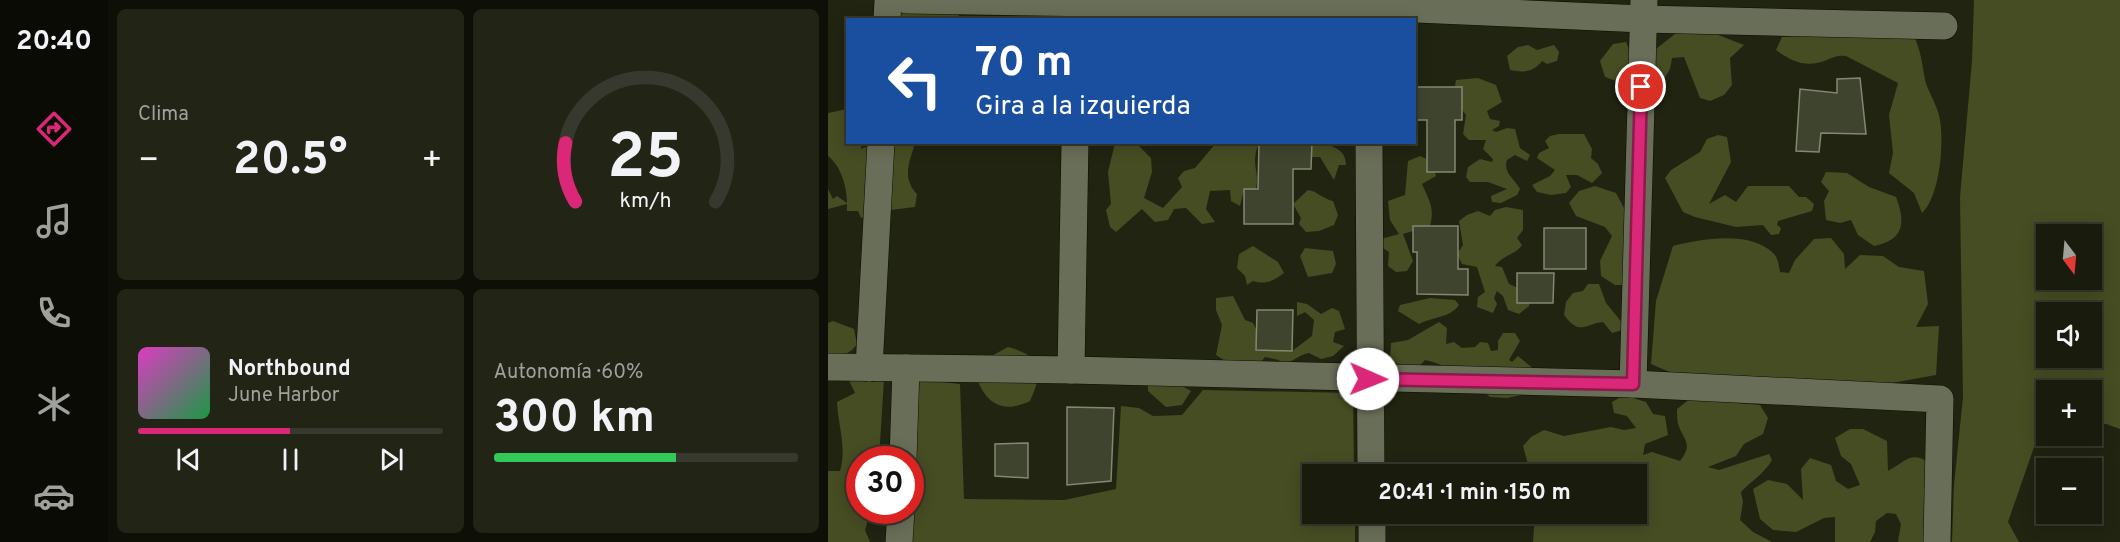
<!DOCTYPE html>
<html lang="es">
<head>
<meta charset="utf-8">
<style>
  body { margin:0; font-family:Overpass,sans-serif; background:#222416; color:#f1f3f6; height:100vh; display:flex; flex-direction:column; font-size:22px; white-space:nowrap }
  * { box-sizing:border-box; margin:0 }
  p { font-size:20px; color:#9fa19d }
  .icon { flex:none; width:33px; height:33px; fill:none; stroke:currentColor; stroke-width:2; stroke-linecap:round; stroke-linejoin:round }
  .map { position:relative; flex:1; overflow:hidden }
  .details { display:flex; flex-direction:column; gap:9px; padding:9px; background:#0e0f07; width:720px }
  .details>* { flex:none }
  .banner { position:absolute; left:18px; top:18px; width:570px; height:126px; border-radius:0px; box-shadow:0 3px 15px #0003,0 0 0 2px #37392e; background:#1a4fa0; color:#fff; overflow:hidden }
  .needle { width:39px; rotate:164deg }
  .fabs { position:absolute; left:1208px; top:224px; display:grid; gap:12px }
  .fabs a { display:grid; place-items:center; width:66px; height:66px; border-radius:0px; background:#191b0d; box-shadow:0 3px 15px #0003,0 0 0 2px #37392e; font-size:30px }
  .speed { position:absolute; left:18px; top:446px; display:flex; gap:12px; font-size:30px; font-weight:700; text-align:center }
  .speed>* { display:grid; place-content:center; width:78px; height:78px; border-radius:50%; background:#191b0d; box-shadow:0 3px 15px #0003,0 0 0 2px #37392e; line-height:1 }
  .speed .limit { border:9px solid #d22; background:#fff; color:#111 }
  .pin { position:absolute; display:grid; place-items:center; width:51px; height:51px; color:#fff; margin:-26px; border:3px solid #fff; border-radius:50%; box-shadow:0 2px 6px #0007 }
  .me { position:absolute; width:66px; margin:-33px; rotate:91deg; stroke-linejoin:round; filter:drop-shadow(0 0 4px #0008) }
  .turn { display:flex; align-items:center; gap:21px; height:126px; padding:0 30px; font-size:27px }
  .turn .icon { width:78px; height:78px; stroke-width:2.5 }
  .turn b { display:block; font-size:42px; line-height:51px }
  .big { font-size:45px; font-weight:700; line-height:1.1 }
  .details .card { flex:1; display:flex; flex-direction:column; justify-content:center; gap:9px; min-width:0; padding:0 21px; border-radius:9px; background:#222416 }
  .details .dial { align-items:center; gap:0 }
  .dial svg { height:156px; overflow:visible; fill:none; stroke:#37392e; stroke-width:7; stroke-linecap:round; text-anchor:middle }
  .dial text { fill:#f1f3f6; stroke:none }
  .song { display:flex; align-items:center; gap:18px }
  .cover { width:72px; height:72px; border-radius:9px; background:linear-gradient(135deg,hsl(310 70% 55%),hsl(140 70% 35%)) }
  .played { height:6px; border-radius:3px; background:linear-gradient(90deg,#db2777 50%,#37392e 50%) }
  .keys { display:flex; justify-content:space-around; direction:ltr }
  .heat { display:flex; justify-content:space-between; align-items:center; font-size:33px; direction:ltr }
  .charge { height:9px; border-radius:4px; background:linear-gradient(90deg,#34c759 60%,#37392e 0) }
  .details .tiles { flex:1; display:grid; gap:9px; grid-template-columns:repeat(2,1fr) }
  .trip { position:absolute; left:474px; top:464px; width:345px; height:60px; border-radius:0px; background:#191b0d; box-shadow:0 3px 15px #0003,0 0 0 2px #37392e; font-weight:700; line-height:60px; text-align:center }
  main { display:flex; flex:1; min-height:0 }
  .menu { display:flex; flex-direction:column; width:108px; justify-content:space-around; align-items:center; background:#0a0b05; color:#9fa19d }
  .menu .icon { width:42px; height:42px }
  .menu .active { color:#db2777 }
  .menu b { font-size:27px; color:#f1f3f6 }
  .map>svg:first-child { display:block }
  .green { fill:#464d23; fill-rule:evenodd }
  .building { fill:#3f442f; stroke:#838871; stroke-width:1.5 }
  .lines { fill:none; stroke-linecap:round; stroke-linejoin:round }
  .street-casing { stroke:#0a0d00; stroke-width:28 }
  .street { stroke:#696e58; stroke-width:27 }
  .route-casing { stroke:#8e194d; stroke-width:15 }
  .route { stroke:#db2777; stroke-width:10 }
</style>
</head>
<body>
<main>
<nav class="menu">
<b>20:40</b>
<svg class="icon active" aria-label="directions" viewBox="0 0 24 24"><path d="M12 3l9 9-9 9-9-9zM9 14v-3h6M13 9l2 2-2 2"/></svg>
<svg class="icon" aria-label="music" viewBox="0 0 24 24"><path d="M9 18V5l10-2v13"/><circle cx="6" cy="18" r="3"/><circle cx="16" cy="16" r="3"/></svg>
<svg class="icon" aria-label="phone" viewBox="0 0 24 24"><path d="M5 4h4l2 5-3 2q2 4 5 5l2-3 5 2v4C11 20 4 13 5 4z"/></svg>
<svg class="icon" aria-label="climate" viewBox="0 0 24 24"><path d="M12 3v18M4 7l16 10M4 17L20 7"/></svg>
<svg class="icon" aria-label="car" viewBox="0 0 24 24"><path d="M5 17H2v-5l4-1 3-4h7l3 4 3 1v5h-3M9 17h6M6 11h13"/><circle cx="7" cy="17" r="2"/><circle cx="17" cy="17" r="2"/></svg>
</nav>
<section class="details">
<div class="tiles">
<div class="card"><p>Clima</p>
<div class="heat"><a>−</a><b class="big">20.5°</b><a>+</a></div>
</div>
<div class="card dial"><svg viewBox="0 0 100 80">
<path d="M14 69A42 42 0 1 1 86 69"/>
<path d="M14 69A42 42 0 0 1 9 39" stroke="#db2777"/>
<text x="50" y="56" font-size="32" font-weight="700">25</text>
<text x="50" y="72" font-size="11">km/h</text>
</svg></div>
<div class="card">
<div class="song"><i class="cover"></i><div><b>Northbound</b><p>June Harbor</p></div></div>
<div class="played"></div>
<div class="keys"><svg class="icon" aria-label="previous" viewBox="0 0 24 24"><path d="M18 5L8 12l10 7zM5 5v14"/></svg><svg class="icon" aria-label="pause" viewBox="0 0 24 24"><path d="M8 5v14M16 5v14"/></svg><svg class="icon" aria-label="next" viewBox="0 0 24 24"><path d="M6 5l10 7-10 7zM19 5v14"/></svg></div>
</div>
<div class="card"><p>Autonomía · 60%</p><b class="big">300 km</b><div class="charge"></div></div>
</div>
</section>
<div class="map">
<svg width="1292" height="542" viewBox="0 0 1292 542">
  <rect width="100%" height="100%" fill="#212411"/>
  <g class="green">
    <path d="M1146,0H1292V429L1278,424H1263V390H1218V426L1213,427L1180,522L1191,542H1124L1126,485L1135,397L1132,197L1144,61ZM1218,234H1263V279H1218ZM1218,312H1263V357H1218Z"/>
    <path d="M123,7L134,19L61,20C77,6 103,8 123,7Z"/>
    <polygon points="861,31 880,31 916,45 902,58 904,85 896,95 882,101 872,98 856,57 844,58 842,69 832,86 823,80 824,52 847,34"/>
    <path d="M978,35L1086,36C1093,51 1094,64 1097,80C1101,94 1110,106 1112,120C1116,144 1112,196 1094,213L1086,193L1061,173L1065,153L1061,115L1070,83L1018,56C1010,55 1006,57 999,60C978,68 965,62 948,50L954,37Z"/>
    <path d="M798,42C804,56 806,67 798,79L788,81L777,77L772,61L785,44Z"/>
    <path d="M700,45L709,50L726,45L731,52L729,61L719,64L714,61C705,72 696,73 682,70L679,56L690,47Z"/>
    <path d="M650,78L668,85L674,102L659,111L662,119L672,121L671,126L664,130L668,132L679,128L687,129L692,148L702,155L699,161L687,155L679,160C675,173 686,178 692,189L689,195L673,203L664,202L663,196L679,189L660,182H642L638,177L640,167L652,159L664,162L665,159L655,149L658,140H641L635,134L638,115L625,98L628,80Z"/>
    <path d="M19,109L20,142L34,143L33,149L46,144L81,142L86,147C80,165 75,179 89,194L87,207L46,212L33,218L30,211H19V204L0,209V189L5,199L9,196L19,203C19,187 13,166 0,156V113Z"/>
    <polygon points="731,134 756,134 764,149 763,158 770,164 774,173 764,183 749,175 738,175 743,187 738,193 723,195 709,192 704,185 722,176 727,170 709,158 711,153 721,148 717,141 722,136"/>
    <polygon points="890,135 899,137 903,162 881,204 897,195 908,202 920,186 961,186 971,197 978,197 986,204 984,211 950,221 949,225 953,228 951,234 943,235 935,225 908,227 867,217 855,212 837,178 843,170 872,152 879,139"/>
    <path d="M287,143H308L323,158L324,172L316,198L335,208L354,187L350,178L356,171L367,168L388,143H431C422,164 432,171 428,189H416L412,206L403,201L402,190L382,191L378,209L387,222L374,224L358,208L346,209L340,220L327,222L314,209L288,232L282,227L278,210L283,204L280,172Z"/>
    <path d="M485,143C500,144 518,147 518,165H511L506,180L492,157H484L483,145Z"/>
    <path d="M592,156L603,161L608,176L594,184C601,200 607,208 602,226L575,234L585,261L579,271L568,272L560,266L561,252L552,246L553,239L571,234L562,220L560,201L577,195L580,161Z"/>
    <path d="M998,172L1019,173L1041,187L1068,197C1078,223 1076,240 1046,246L1030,235L1023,220L1012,223L998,220L996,201L1001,191L993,182Z"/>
    <path d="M767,186L788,193L797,210L819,222C825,256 819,261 796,285H787L773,276L772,261L784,236L777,227L748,216L741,203L751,191Z"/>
    <path d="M480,190C489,191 495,199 505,201L510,215L506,225L491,231L478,232L471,224L473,218L465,204Z"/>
    <path d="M678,207L695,210V230L689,238L694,245C687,255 675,255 667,266L674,267L681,284L697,291L703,297L701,306L691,314L680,310L675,296L669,291L666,298L669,304L665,313L649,307L650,297L657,292L649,267L634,264L629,254L635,245L631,221L639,215L650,211L662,216L667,210Z"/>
    <path d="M1003,238L1016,254L1017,269L1032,255L1055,256L1071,267L1096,271L1100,304L1088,327L1111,326L1108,375L1058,384L846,374L823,364L828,301L845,246C873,239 923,230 946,254C950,258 951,266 952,272L961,273L967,260L986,239Z"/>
    <path d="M425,246L450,262L456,273C445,281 438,285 425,281L419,285L417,276L409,268L411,254Z"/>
    <polygon points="477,248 505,251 508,264 504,273 480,277 472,256"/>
    <path d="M760,284H771L778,303L796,325L795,330L784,333L775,322C759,323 752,337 736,315L738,302L745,293L755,291Z"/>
    <path d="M405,296L417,320L425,323L428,329V350L464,351L484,336L486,320L477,312L469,316V302L479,304L493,314L504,308L511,311L517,329L507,332L505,342L516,346L505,356L493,359L481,353C470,355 465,362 454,365L451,360L437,357L433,362L411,370L388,355L394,325L388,310V298Z"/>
    <path d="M602,298L627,300L631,305C622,318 604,317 591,324L570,311L572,305Z"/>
    <path d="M5,321L26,329L29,344C22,355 12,356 0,354V323Z"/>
    <path d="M611,322L619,328L618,344L626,342L634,348L647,347L652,342L660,343L663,351L670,350V341L675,333H687L692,341L681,360L684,362L690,356L706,369V392L679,398L662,397C647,382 618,364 597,360L587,371L572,366L562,357L563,343L580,340Z"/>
    <path d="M180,347C215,357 216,369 202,401C168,417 153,397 145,366Z"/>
    <path d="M19,376L56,379L51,459H32V510H43L37,530L42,542H0V471H12C19,447 10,426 9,402L27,393Z"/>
    <polygon points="320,378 350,384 363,391 354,405 338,407 320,391"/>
    <polygon points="90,379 132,384 136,499 236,500 288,489 293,406 311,408 325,416 354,415 375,390 525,393 526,474 484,474 484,513 527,513 527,542 77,542 82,510"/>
    <path d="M802,397L818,402L825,414L837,416L840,435L817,444L815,455L824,452L852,461C866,443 855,440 850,424C849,420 849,413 849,409L862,399L932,405L940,418L935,434L916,444L908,456L880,467L891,470L941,454L944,460C936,474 923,481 913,492L915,502L912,520L925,532L944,542H705L707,513H808V474H699L700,464L695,446L703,437L716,430L736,436L783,427L796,430L808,428L799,416L786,413L784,402L791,398Z"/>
    <path d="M1022,429H1035L1059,441L1060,471C1077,462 1083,450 1101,463L1099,542H1070L1073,524L1068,514L1059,513L1048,521L1047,532L1042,542H1007V517L996,518L968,532L945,530L932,519L925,489L940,480L959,484L975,500L973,469L982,458L1003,465L1008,481L1020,489L1032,485L1023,464L1013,456L1007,438Z"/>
  </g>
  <g class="building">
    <polygon points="1032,78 1038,134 993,133 991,152 968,151 972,89 1009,93 1009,79"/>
    <polygon points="586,87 634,87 634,120 627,120 627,172 599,172 599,120 586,120"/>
    <polygon points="431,142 484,142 483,169 465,169 465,224 416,224 416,189 430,189"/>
    <polygon points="585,226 630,226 630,269 640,269 640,295 589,294 589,252 585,252"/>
    <rect x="716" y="228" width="42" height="41"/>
    <polygon points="689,273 726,273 725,303 689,303"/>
    <polygon points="429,310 465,310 464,351 428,350"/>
    <polygon points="239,407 286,408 283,481 239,485"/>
    <polygon points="200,443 200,478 167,476 167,444"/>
  </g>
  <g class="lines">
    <defs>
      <g id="street">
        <polyline points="79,0 542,7 815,19 1116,26"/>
        <polyline points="59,20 60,0"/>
        <polyline points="541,142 543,474"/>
        <polyline points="0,367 243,370 805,384 1112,399 1109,542"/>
        <polyline points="41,368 53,142"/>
        <polyline points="243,370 247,142"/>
        <polyline points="805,384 816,0"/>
        <polyline points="75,459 78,368"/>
        <polyline points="544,513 544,542"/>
        <polyline points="71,542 73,510"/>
      </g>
    </defs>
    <use href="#street" class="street-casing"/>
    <use href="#street" class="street"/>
  </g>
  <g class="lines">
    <defs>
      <polyline id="route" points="540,379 805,384 813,87"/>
    </defs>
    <use href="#route" class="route-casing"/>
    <use href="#route" class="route"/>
  </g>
</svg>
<div class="fabs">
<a><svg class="needle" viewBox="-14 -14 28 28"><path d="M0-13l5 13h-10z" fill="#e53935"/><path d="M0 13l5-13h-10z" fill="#9fa19d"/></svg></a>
<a><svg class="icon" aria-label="sound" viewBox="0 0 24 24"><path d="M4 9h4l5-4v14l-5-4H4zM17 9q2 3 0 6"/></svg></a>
<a>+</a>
<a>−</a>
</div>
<div class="speed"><div class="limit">30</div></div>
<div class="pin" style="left:813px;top:87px;background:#d93025"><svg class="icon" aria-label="arrive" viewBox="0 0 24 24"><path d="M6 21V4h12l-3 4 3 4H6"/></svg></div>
<svg class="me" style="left:540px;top:379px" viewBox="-20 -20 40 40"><circle r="19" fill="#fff"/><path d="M0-13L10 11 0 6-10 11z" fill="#db2777"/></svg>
<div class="trip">20:41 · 1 min · 150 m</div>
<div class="banner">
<div class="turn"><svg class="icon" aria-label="left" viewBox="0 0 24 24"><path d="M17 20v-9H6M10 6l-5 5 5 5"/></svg><div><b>70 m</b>Gira a la izquierda</div></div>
</div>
</div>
</main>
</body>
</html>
